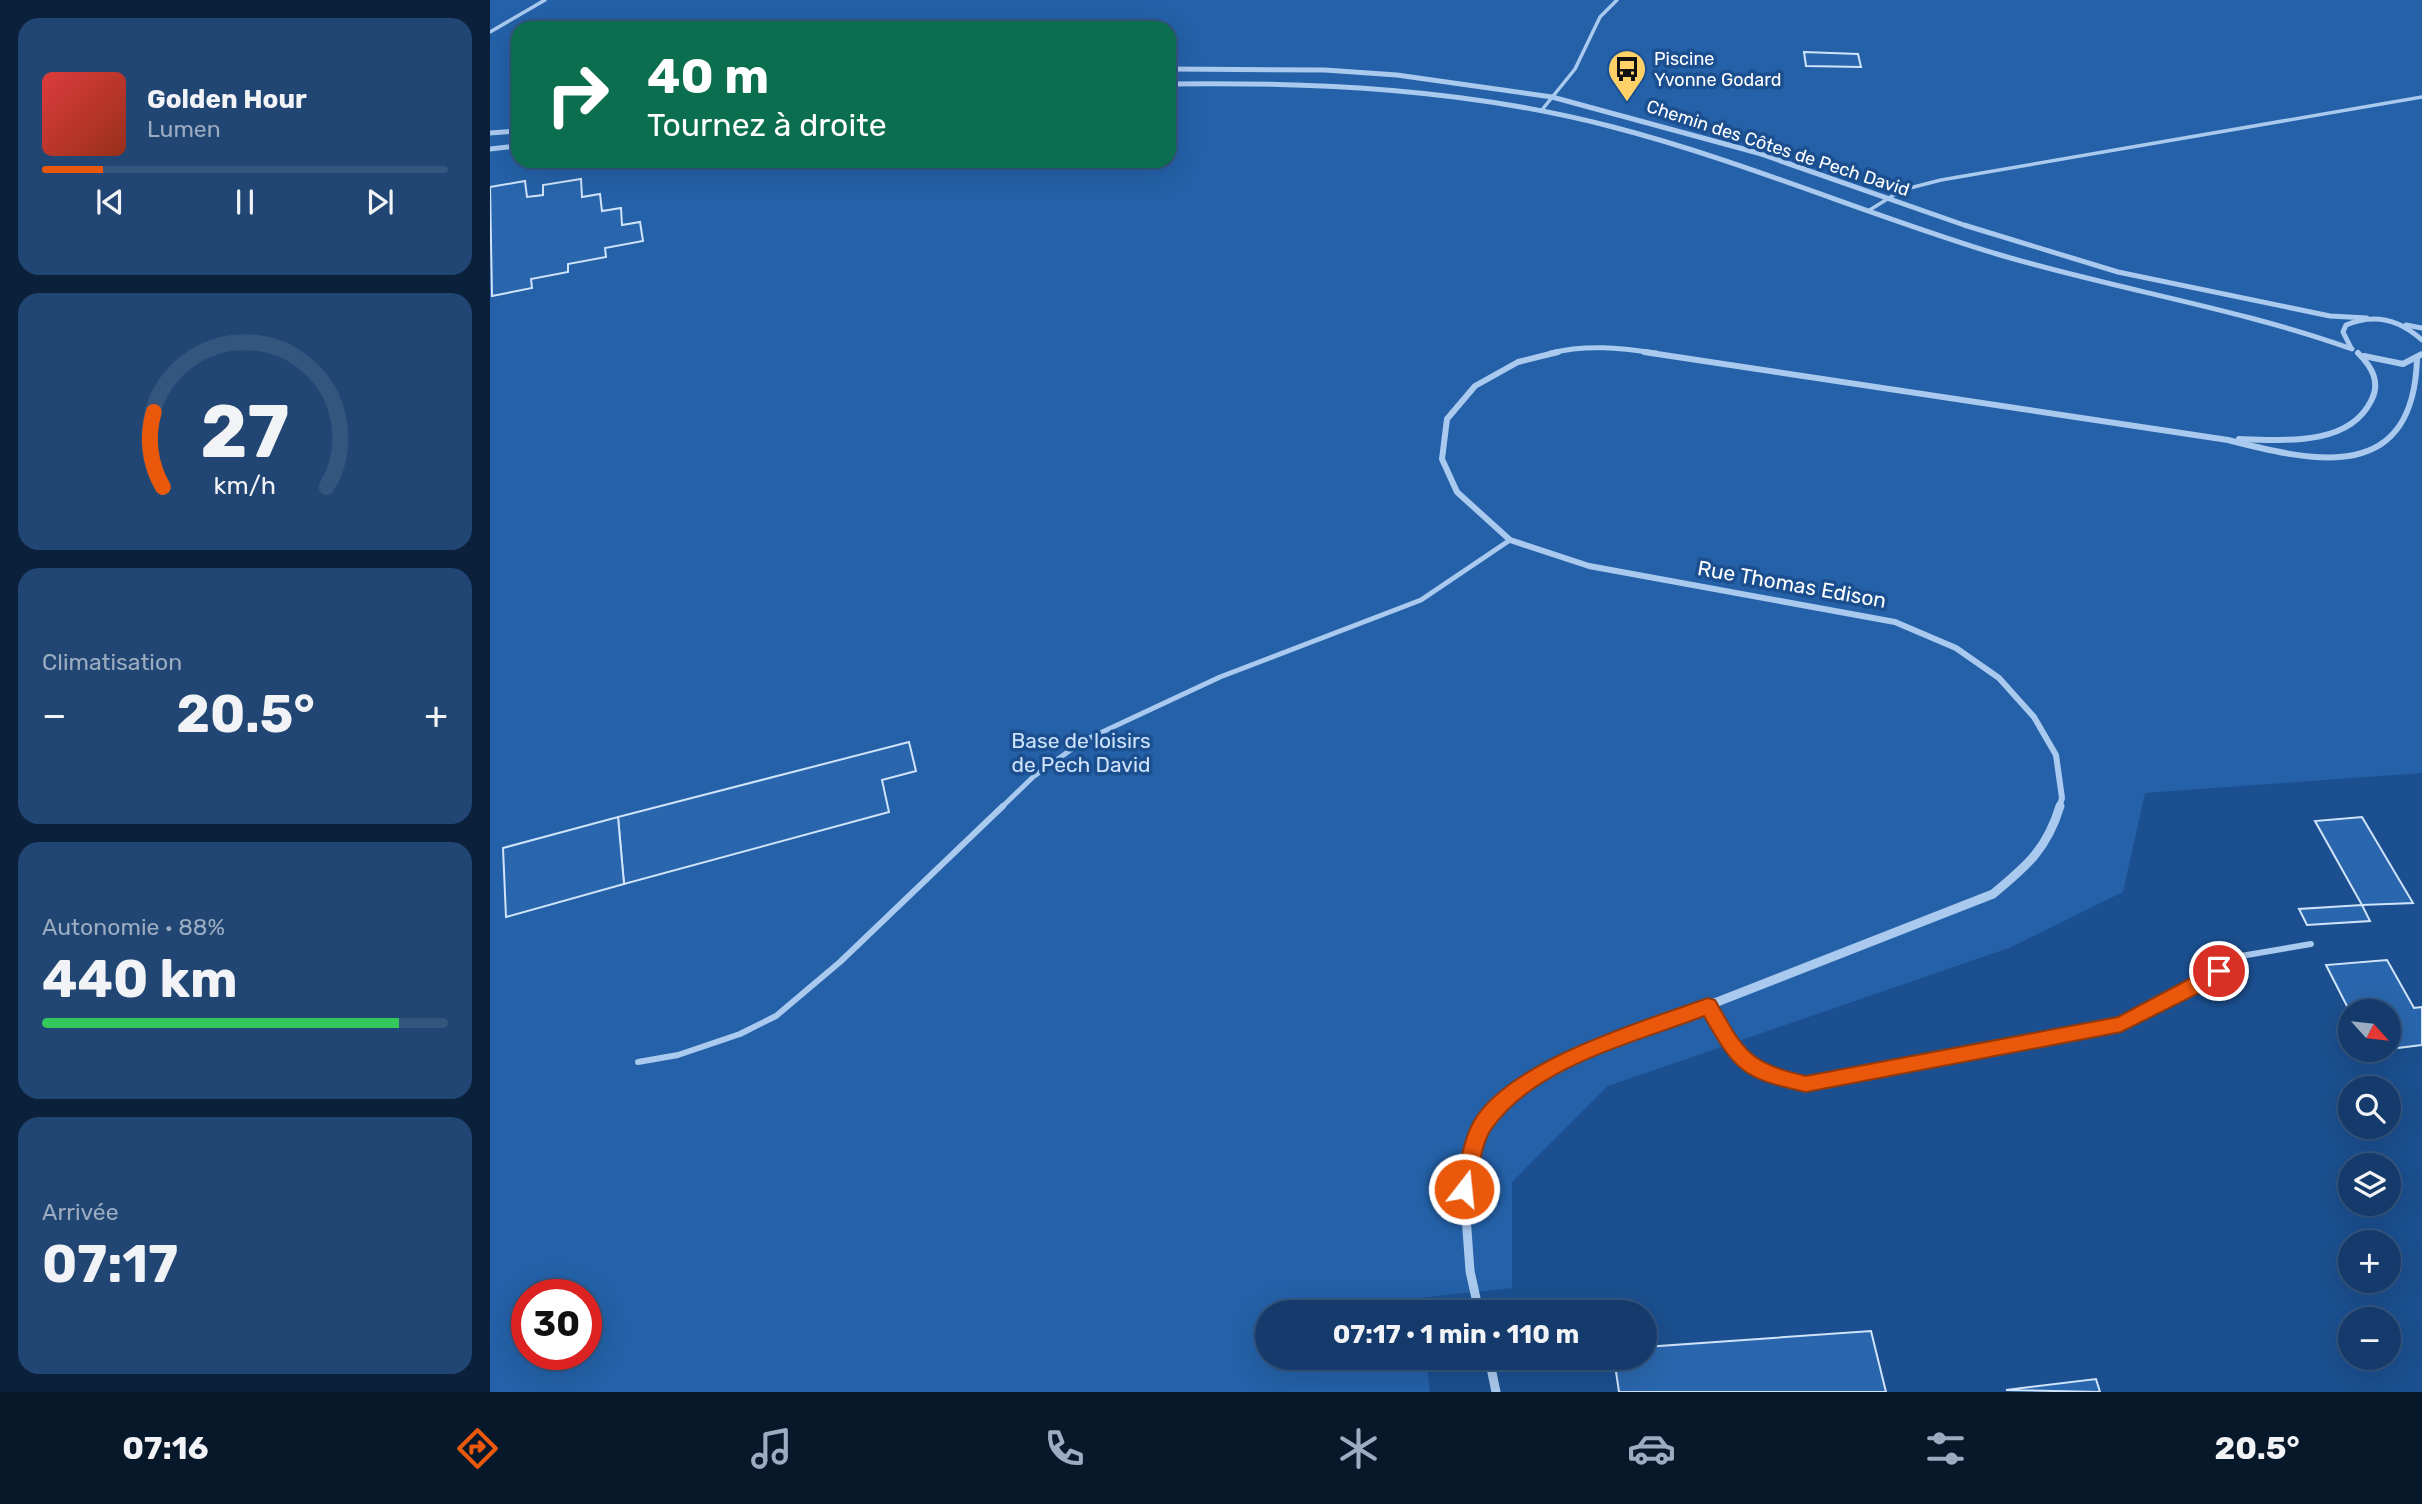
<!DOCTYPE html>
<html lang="fr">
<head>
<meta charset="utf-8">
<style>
  body { margin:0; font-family:Rubik,sans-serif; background:#214673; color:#f1f3f6; height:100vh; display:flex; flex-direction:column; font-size:26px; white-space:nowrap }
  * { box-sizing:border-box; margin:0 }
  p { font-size:23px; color:#9dadc1 }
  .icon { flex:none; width:38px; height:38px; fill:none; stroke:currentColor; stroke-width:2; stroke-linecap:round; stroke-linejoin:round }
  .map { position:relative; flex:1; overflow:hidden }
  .drawer { display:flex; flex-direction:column; gap:18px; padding:18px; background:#0b203b; width:490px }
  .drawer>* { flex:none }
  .top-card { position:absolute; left:21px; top:21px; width:665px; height:147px; border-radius:21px; box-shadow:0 7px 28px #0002,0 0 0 2px #33557e; background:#0b6e4f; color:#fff; overflow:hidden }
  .needle { width:46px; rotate:117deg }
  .tools { position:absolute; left:1848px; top:999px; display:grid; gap:14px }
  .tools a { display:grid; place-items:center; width:63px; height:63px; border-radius:50%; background:#143b6b; box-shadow:0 7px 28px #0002,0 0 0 2px #33557e; font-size:35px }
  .speed { position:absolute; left:21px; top:1279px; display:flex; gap:14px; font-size:35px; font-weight:700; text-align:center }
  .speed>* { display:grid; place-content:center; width:91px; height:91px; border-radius:50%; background:#143b6b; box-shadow:0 7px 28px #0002,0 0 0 2px #33557e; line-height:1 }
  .speed .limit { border:10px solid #d22; background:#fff; color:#111 }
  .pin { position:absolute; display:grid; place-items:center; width:60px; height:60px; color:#fff; margin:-30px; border:4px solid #fff; border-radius:50%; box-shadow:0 2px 7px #0007 }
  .me { position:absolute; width:77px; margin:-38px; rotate:16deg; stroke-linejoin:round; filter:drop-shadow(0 0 5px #0008) }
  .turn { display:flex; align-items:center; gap:24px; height:147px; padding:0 21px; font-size:32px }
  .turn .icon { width:91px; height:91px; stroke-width:2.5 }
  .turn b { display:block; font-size:49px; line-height:60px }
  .big { font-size:52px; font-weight:700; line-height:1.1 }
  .drawer .tile { flex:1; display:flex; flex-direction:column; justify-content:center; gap:10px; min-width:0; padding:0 24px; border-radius:21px; background:#214673 }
  .drawer .dial { align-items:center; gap:0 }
  .dial svg { height:182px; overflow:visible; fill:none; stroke:#33557e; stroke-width:7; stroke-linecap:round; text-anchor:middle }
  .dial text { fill:#f1f3f6; stroke:none }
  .song { display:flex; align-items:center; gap:21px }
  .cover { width:84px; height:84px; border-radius:10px; background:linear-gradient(135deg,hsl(0 70% 55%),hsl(10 70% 35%)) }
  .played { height:7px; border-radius:4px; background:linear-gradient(90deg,#ea580c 15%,#33557e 15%) }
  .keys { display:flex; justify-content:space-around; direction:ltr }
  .heat { display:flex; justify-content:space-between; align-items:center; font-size:38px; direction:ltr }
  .charge { height:10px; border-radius:5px; background:linear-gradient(90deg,#34c759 88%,#33557e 0) }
  .trip { position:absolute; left:765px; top:1300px; width:402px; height:70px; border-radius:35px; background:#143b6b; box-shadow:0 7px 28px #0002,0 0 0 2px #33557e; font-weight:700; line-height:70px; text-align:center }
  .menu { display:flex; height:112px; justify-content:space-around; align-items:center; background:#08182b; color:#9dadc1 }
  .menu .icon { width:49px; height:49px }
  .menu .on { color:#ea580c }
  .menu b { font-size:32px; color:#f1f3f6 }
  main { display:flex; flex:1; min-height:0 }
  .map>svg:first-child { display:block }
  .green { fill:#2461a8; fill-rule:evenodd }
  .building { fill:#2a66ad; stroke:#cfe3fa; stroke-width:2 }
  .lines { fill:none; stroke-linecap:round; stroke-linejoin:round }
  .service-far2 { stroke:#a9c9ee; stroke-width:3.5 }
  .service-far1 { stroke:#a9c9ee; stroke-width:5 }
  .service { stroke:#a9c9ee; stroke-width:6 }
  .minor-far2 { stroke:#a9c9ee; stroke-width:5 }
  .minor-far1 { stroke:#a9c9ee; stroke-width:6 }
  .minor { stroke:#a9c9ee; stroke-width:9 }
  .route { fill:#ea580c; stroke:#983908; stroke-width:2 }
  .labels { text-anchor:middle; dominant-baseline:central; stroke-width:7; stroke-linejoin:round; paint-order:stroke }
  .far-poi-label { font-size:18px; fill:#fff; stroke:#1b4f8f; text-anchor:start }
  .far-street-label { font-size:18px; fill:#fff; stroke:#1b4f8f }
  .street-label { font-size:21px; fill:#fff; stroke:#1b4f8f }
  .park-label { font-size:21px; fill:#cfe3fa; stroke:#1b4f8f }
</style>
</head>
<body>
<main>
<section class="drawer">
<div class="tile">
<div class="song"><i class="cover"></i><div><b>Golden Hour</b><p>Lumen</p></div></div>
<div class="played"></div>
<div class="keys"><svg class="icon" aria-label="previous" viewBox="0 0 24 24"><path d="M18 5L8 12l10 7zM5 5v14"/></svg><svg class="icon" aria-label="pause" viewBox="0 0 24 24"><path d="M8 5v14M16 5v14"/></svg><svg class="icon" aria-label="next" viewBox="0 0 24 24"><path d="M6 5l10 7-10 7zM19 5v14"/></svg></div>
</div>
<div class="tile dial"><svg viewBox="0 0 100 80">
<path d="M14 69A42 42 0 1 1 86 69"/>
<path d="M14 69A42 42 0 0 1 10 36" stroke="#ea580c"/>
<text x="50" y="56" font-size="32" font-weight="700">27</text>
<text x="50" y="72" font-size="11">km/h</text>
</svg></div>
<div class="tile"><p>Climatisation</p>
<div class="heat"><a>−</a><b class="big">20.5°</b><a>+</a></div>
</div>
<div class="tile"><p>Autonomie · 88%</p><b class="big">440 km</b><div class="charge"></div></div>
<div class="tile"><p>Arrivée</p><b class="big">07:17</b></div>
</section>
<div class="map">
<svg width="1932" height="1392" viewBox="0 0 1932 1392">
  <rect width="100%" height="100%" fill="#1b4f8f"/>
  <path class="green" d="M0,0H1932V773L1655,793L1633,892L1519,948L1118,1086L1022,1182V1288L928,1298L929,1312H777V1358H936L940,1392H0ZM28,28H679V161H28ZM37,1295H96V1354H37Z"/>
  <g class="building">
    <polygon points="1314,52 1368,54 1371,67 1316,66"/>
    <polygon points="91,179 92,197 110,194 112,211 131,208 132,225 150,222 153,241 115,248 116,257 78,264 78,272 41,279 42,288 2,296 0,187 35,181 37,197 53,195 53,185"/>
    <polygon points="419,742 426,771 392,780 399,812 134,884 128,817"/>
    <polygon points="128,817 134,884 16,917 13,848"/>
    <polygon points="1872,817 1923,903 1872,905 1825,821"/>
    <polygon points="1872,905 1880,921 1817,925 1809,909"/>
    <polygon points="1897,960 1924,1008 1932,1007 1932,1045 1899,1049 1899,1012 1860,1012 1836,965"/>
    <polygon points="1381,1331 1396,1392 1129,1392 1124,1358 1155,1358 1155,1347"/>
    <polygon points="1606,1379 1610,1392 1516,1390"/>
  </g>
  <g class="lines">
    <g class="service-far2">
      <polyline points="0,32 55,0"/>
      <polyline points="1051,111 1085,69 1110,17 1127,0"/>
      <polyline points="1378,211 1412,190 1451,180 1932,97"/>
    </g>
    <polyline class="service-far1" points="511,808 543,777 593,741 730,677 931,600 1020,540"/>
    <g class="service">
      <path d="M1218,1006C1247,1058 1257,1070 1316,1084L1631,1024L1706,986L1751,956L1821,944"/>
      <polyline points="148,1062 188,1055 250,1034 286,1016 350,962 513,806"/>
    </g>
    <g class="minor-far2">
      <polyline points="679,69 835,70 907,75 1062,97 1268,153 1474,225 1628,272 1840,316 1877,318"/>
      <path d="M679,84C828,82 978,89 1123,127C1254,161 1378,215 1507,254C1624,289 1747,308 1862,349"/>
      <polyline points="0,133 28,131"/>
      <polyline points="0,149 28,146"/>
      <polyline points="1916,325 1932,328"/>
      <path d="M1861,348L1853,332L1856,325C1884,313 1910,320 1932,340"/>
      <path d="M1061,353C1097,344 1130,348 1166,353"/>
    </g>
    <g class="minor-far1">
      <polyline points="1068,352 1028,362 985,386 957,419 952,459 967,492 1020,540 1099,566 1405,622 1466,648 1509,678 1544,717 1566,755 1572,798 1569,808"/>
      <path d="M1154,352L1738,440C1827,463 1923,484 1927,359"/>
      <polyline points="1874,356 1913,364 1932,354"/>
      <path d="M1749,439C1793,440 1858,447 1881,401C1891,382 1882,367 1868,353"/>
    </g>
    <g class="minor">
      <path d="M989,1312L980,1271L974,1189L991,1126L1025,1089L1066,1065L1503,894C1537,866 1557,849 1570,806"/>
      <polyline points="999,1358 1006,1392"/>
    </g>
  </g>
  <path class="route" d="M1729,963L1735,966L1738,971L1713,991L1631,1032L1316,1092C1252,1078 1246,1072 1214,1016C1144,1043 1047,1065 1002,1128C989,1146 990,1175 981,1195L974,1198L967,1195L964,1189C970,1168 973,1140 984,1121C1019,1061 1153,1021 1218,998L1225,1000C1253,1050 1258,1063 1316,1076L1628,1017Z"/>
  <defs>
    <symbol id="bus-pin" viewBox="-11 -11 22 30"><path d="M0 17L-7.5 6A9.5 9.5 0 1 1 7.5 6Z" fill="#ffd166" stroke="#1b4f8f"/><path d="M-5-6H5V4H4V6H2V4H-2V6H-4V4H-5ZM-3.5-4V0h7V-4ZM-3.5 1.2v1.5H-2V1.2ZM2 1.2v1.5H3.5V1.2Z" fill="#111"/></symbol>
  </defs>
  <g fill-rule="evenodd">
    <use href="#bus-pin" x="1115" y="47" width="44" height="60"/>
  </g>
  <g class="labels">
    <g class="far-poi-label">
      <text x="1164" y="59">Piscine<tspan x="1164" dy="21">Yvonne Godard</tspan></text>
    </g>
    <g class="far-street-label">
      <text transform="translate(1288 148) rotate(18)">Chemin des Côtes de Pech David</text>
    </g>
    <g class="street-label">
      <text transform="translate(1302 584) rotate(10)">Rue Thomas Edison</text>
    </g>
    <g class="park-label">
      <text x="591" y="740">Base de loisirs<tspan x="591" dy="24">de Pech David</tspan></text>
    </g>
  </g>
</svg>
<div class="tools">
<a><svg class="needle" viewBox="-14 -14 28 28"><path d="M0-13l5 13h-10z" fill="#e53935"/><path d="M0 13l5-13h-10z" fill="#9dadc1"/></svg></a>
<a><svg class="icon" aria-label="search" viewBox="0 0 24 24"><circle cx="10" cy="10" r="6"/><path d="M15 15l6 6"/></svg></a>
<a><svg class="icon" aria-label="layers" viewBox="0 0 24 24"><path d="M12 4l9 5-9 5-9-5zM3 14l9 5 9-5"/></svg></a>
<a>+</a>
<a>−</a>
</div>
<div class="speed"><div class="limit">30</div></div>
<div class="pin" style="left:1729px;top:971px;background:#d93025"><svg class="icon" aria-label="arrive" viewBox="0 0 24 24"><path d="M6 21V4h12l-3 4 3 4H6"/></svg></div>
<svg class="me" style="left:974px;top:1189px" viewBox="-20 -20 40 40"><circle r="17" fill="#ea580c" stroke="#fff" stroke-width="3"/><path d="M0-11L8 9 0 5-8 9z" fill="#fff"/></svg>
<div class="trip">07:17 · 1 min · 110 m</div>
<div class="top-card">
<div class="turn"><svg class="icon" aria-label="right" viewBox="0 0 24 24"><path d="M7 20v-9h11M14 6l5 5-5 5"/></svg><div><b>40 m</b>Tournez à droite</div></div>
</div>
</div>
</main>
<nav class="menu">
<b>07:16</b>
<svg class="icon on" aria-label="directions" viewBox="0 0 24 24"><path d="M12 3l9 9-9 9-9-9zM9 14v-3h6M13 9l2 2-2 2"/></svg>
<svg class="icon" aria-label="music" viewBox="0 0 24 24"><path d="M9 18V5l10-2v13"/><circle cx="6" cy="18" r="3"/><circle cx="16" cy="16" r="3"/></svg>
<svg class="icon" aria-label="phone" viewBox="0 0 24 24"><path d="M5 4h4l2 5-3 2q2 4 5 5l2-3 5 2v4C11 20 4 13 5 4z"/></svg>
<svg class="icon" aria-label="climate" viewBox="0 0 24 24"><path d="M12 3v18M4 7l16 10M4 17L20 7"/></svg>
<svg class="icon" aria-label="car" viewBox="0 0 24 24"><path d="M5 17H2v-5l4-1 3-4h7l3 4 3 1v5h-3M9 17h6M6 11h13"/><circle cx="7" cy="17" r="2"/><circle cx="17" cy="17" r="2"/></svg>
<svg class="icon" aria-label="filters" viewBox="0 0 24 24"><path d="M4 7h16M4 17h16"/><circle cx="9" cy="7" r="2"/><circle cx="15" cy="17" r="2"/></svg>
<b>20.5°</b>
</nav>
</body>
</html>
